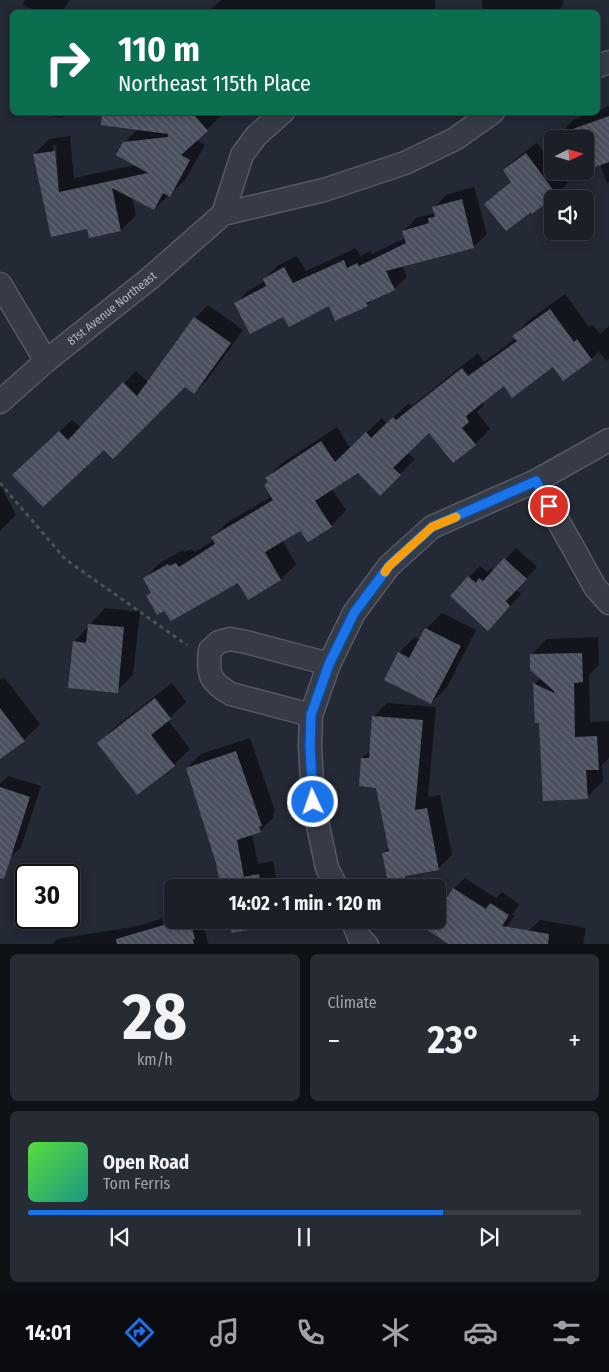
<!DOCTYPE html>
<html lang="en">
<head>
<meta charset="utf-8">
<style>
  body { margin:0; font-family:"Fira Sans Condensed",sans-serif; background:#272c34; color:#f1f3f6; height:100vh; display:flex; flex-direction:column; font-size:19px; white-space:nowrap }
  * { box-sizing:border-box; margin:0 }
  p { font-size:16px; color:#9fa2a8 }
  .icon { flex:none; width:28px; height:28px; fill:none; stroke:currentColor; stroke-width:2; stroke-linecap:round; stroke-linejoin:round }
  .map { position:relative; height:944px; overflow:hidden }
  .sheet { display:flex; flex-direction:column; gap:10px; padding:10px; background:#0e1116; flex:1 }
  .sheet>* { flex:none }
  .hud { position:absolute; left:10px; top:10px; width:590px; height:105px; border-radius:8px; box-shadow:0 2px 12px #0003,0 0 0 1px #383d45; background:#0b6e4f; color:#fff; overflow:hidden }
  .needle { width:32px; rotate:85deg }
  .tools { position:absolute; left:544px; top:130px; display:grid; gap:10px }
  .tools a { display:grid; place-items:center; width:50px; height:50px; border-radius:8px; background:#1a1f28; box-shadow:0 2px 12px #0003,0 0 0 1px #383d45; font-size:25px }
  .speed { position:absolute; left:15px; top:864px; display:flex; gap:10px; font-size:25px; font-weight:700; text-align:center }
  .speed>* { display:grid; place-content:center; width:65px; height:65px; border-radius:50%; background:#1a1f28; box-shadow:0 2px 12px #0003,0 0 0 1px #383d45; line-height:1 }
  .speed .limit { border:2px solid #111; border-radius:8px; background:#fff; color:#111 }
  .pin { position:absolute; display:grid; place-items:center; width:42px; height:42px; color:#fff; margin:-21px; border:2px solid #fff; border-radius:50%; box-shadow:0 1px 5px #0007 }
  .me { position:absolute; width:55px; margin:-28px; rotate:357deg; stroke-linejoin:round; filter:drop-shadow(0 0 4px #0008) }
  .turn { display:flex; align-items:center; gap:18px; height:105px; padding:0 25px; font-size:22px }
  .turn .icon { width:65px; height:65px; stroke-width:2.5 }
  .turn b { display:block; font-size:35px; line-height:42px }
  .big { font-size:38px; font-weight:700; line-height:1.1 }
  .sheet .tile { flex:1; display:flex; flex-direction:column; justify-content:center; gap:8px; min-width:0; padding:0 18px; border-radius:8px; background:#272c34 }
  .sheet .dial { align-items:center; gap:0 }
  .dial b { font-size:65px; line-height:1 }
  .song { display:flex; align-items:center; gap:15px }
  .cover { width:60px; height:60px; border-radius:8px; background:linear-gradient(135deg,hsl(110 70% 55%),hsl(170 70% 35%)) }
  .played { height:5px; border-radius:2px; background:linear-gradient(90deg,#1a73e8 75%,#383d45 75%) }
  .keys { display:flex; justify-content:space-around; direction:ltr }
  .heat { display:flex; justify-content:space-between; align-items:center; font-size:28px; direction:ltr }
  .sheet .tiles { flex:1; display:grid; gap:10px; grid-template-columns:1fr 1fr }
  .tile:last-child { grid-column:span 2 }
  .trip { position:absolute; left:164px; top:879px; width:282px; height:50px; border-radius:8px; background:#1a1f28; box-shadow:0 2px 12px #0003,0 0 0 1px #383d45; font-weight:700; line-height:50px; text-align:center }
  .tabs { display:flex; height:80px; justify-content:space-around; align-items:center; background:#0a0c10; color:#9fa2a8 }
  .tabs .icon { width:35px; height:35px }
  .tabs .current { color:#1a73e8 }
  .tabs b { font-size:22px; color:#f1f3f6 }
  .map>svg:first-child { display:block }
  .shadow { fill:#0007; fill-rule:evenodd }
  .building { fill:url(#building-back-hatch) }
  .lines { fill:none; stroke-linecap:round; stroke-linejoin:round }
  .minor-casing { stroke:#545964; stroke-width:25 }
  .path { stroke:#475458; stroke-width:3; stroke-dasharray:4 4; stroke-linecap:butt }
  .minor { stroke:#373b46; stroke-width:22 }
  .route-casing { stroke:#114b97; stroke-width:12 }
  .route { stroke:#1a73e8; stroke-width:9 }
  .slow { stroke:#f59e0b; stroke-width:9 }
  .labels { text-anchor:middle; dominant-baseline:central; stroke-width:4.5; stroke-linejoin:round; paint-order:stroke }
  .street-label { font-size:12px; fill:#b1b6c2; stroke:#1c202a }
</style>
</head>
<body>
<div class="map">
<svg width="609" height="945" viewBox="0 0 609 945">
  <defs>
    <pattern id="building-back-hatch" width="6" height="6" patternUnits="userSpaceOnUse" patternTransform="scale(1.25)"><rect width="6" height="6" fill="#4a505e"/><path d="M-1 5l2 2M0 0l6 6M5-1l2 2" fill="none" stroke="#626773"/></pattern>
  </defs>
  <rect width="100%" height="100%" fill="#232935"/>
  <g class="shadow">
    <polygon points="25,0 70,0 62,12 39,12 23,5"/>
    <polygon points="221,0 435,0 436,7 431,12 208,12"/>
    <polygon points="482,0 563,0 563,5 556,12 483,12"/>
    <polygon points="609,106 609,182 607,183 600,165 585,170 585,139 558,136 573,120 593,112 598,112 598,111"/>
    <polygon points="26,112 67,112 62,118"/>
    <path d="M146,112H220L222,115L196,140L205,145L185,180L154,209L132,197L136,215L121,230L88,228L52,236L34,154L49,139L70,136L74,178L135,165L124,143L138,129ZM53,145H56L58,183L56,177Z"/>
    <polygon points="537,143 552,163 552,171 559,171 568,183 557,194 532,213 486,204 512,181 504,170 515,159"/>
    <polygon points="474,187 487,234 474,246 402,265 407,277 394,289 374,298 367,305 330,304 284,316 236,303 248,291 265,281 264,279 277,266 297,256 306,271 356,248 360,256 370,251 372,254 405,238 404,231 416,218 435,213 434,207 446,195"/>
    <polygon points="565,294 589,327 593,325 600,334 609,326 609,359 606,361 599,351 591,359 563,379 553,366 504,384 482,402 484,405 477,412 490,429 475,444 429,431 407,452 415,459 380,494 358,471 332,489 346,510 331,526 301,529 282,540 296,564 281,579 249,598 239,582 165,609 148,596 152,592 145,578 160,563 183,550 184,552 191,549 195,552 214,540 212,537 228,522 272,496 267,478 282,463 337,427 350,448 382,418 387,424 409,403 412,406 478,353 484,362 516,338 514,336 529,320"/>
    <polygon points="208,305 243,330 207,380 194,392 185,385 104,448 27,462 72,420 81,428 136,371 148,382 195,318"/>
    <polygon points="0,485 16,515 0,531"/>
    <polygon points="516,548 537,567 516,590 521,594 499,618 452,595 480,566 487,572 491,568 494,571"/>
    <polygon points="105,608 140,612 133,675 117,691 74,642"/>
    <polygon points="442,613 476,630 447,687 431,703 399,653 415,637 420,640 426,629"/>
    <polygon points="598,637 599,665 589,675 590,722 609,721 609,758 602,765 603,781 587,797 541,722 536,722 535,683 541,677 531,655 547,639"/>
    <polygon points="4,677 40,724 24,740 0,758 0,680"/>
    <polygon points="172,683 186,702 168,720 190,749 174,765 99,743 115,727"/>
    <polygon points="387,703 436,707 428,797 440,795 452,855 439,868 407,875 405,877 383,853 390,847 377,786 362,758 371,750 373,717"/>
    <polygon points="250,738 275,811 273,814 274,817 260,831 252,834 258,864 273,861 278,888 222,888 218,862 187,768 201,754"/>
    <polygon points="8,776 41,786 21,847 10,858 0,855 0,784"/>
    <polygon points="465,878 496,898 502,892 519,904 512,915 515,915 497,942 434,920 438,920 438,914 454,888"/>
    <polygon points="172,915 172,920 203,920 205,927 204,929 209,945 52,945 57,939 138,926"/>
    <polygon points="228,920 283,920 279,923 230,932"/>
    <polygon points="540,920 586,928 583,945 526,945 529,931"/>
  </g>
  <g class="building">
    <polygon points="102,112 192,112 208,131 181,155 190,160 170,197 163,193 154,210 112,188 121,231 89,238 87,229 51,237 33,154 55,151 59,192 148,173 116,155 123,142 168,137 168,134 101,125"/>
    <polygon points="609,116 609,162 571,176 570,171 585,171 585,139 557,139 556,135"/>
    <polygon points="526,153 557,195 532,214 530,213 506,231 484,204 511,182 503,170"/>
    <polygon points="462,199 474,248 386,271 395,290 366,303 368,306 335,321 329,306 289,327 283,317 250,334 234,303 266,286 263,279 284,267 293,283 344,260 347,268 357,263 359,266 406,243 402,231 429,223 428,218 435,217 432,207"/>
    <polygon points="550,309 574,342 577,339 592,360 563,381 553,367 512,398 504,386 466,416 469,422 462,428 476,445 453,463 429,433 393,468 401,475 380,496 358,473 315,501 332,527 308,542 300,531 265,552 281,580 248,600 238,583 171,621 164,611 157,615 146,595 151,593 143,578 168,564 169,566 176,563 179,567 215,544 211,537 273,500 264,485 268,482 265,478 321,441 335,462 366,432 371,438 393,417 396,420 462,368 468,376 517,341 512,336"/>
    <polygon points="194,317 231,343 194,394 185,387 113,459 104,450 43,507 12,475 59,431 68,440 123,382 137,396"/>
    <polygon points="504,558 527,579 506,601 510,606 488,631 450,596 468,576 476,583 479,578 483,581"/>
    <polygon points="88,624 124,627 118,693 68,688 73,641 86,643"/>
    <polygon points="425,628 461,646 431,704 384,680 398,652 409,658"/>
    <polygon points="582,653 583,682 574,683 575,737 597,736 599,770 586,770 588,799 543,801 539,723 535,723 533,683 554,693 555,692 530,670 530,654"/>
    <polygon points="155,698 171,719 151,735 175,766 137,795 97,743"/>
    <polygon points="0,708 25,741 0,759"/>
    <polygon points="372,716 423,720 415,810 427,808 439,870 405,876 405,878 388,882 382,853 389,851 376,788 359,786 361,758 369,758"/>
    <polygon points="236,751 262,826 259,827 261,832 237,840 244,877 259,874 262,888 221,888 216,863 186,768"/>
    <polygon points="0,787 30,797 4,879 0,878"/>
    <polygon points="453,888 486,909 490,903 509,915 502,926 549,934 548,945 450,945 426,929 432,920 438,920 438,912"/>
    <polygon points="181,920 190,920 195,939 193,940 194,945 117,945 116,939"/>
    <polygon points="229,920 267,920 269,926 231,933"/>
  </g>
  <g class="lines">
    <defs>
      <g id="minor">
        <polyline points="598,66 609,62"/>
        <polyline points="223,214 242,155 256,136 283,112"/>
        <polyline points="0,284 46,361"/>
        <path id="s1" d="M0,402L46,361L149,279L223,214L324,190L405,163L455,139L493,112"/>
        <polyline points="536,481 595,587 609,603"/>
        <path d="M311,715L231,694C210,682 207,675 210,650L219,642L230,639L246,642L329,664"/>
        <polyline points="337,888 327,868 313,802 310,746 311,715 329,664 354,613 389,566 432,527 536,481 609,440"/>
        <polyline points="352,920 359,937 367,945"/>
      </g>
    </defs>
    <use href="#minor" class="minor-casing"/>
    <polyline class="path" points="0,483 65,559 187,645"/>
    <use href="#minor" class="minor"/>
  </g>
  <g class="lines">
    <defs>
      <polyline id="route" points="313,802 310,746 311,715 329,664 354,613 389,566 432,527 536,481 549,506"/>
    </defs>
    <use href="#route" class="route-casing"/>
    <use href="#route" class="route"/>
    <polyline class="slow" points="385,572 389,566 432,527 456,517"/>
  </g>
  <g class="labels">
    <g class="street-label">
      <text stroke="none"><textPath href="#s1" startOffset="146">81st Avenue Northeast</textPath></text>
    </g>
  </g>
</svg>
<div class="tools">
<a><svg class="needle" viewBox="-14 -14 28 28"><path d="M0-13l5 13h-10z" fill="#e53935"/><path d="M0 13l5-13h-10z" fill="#9fa2a8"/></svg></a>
<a><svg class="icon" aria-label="sound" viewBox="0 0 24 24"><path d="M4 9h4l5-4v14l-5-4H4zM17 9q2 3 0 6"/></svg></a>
</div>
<div class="speed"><div class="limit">30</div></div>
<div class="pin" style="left:549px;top:506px;background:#d93025"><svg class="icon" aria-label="arrive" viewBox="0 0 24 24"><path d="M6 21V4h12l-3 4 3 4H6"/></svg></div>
<svg class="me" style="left:313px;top:802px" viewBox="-20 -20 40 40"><circle r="17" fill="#1a73e8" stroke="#fff" stroke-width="3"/><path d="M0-11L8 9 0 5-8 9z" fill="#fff"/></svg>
<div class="trip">14:02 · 1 min · 120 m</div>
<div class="hud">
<div class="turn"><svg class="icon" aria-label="right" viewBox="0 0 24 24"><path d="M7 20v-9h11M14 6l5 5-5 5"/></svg><div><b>110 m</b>Northeast 115th Place</div></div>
</div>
</div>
<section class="sheet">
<div class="tiles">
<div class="tile dial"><b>28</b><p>km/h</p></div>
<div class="tile"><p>Climate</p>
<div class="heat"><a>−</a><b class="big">23°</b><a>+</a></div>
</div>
<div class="tile">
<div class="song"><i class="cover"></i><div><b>Open Road</b><p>Tom Ferris</p></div></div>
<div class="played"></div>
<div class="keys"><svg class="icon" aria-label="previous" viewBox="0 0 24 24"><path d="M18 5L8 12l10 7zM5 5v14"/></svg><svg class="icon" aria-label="pause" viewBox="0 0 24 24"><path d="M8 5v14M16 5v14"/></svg><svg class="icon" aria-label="next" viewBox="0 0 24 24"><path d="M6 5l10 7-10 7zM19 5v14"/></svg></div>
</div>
</div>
</section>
<nav class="tabs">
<b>14:01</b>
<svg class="icon current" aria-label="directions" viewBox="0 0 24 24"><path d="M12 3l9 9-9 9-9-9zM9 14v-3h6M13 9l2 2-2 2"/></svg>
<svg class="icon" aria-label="music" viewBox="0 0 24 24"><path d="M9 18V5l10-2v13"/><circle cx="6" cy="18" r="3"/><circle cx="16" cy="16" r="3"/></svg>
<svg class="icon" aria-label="phone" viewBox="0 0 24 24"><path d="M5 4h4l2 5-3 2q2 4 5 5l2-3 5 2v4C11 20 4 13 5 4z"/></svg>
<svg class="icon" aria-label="climate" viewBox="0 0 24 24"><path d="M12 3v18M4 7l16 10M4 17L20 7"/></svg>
<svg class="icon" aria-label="car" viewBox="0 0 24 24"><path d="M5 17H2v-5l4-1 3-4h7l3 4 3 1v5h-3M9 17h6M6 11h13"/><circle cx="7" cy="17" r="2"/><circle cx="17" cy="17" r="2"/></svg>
<svg class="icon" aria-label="filters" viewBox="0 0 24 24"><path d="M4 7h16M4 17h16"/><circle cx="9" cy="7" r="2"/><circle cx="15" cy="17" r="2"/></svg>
</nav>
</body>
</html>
